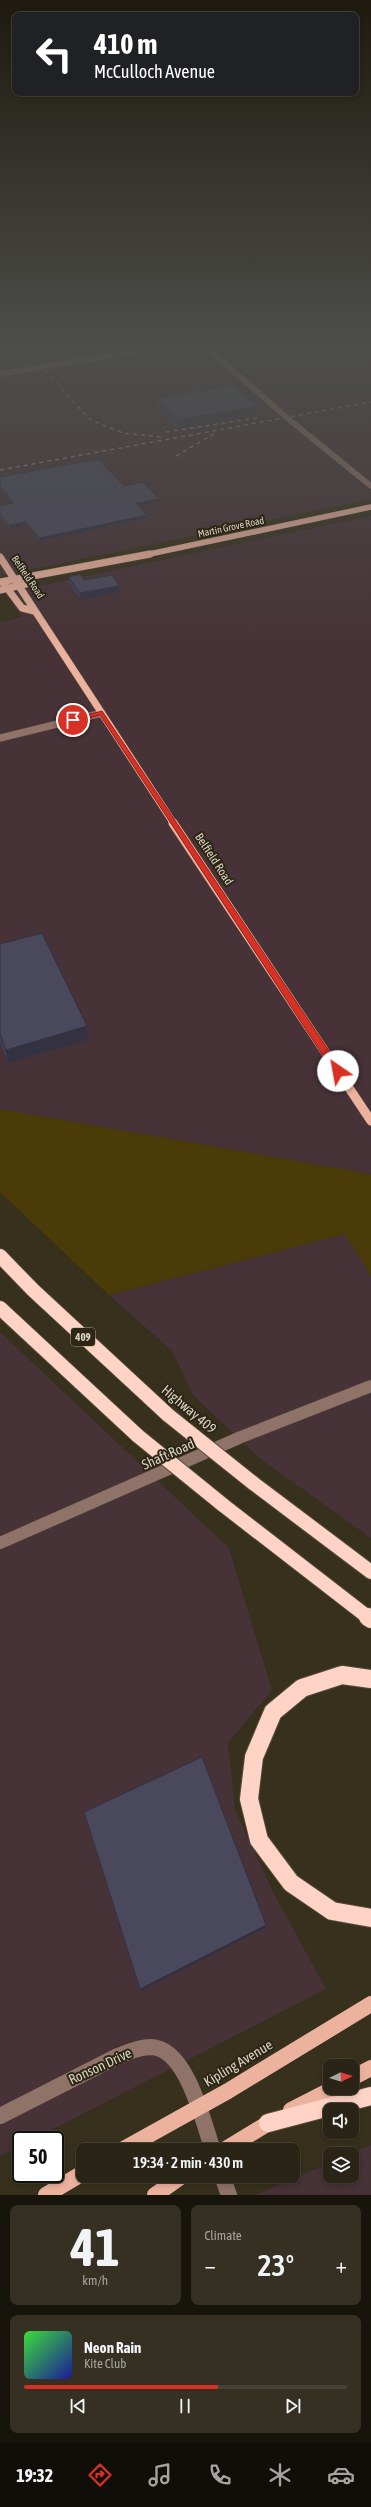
<!DOCTYPE html>
<html lang="en">
<head>
<meta charset="utf-8">
<style>
  body { margin:0; font-family:"Asap Condensed",sans-serif; background:#353022; color:#f1f3f6; height:100vh; display:flex; flex-direction:column; font-size:15px; white-space:nowrap }
  * { box-sizing:border-box; margin:0 }
  p { font-size:13px; color:#a5a4a0 }
  .icon { flex:none; width:22px; height:22px; fill:none; stroke:currentColor; stroke-width:2; stroke-linecap:round; stroke-linejoin:round }
  .map { position:relative; height:2195px; overflow:hidden }
  .details { display:flex; flex-direction:column; gap:10px; padding:10px; background:#17140c; flex:1 }
  .details>* { flex:none }
  .hud { position:absolute; left:12px; top:12px; width:347px; height:84px; border-radius:8px; box-shadow:0 2px 6px #0003,0 0 0 1px #454134; background:#202124; color:#fff; overflow:hidden }
  .needle { width:26px; rotate:85deg }
  .fabs { position:absolute; left:323px; top:2059px; display:grid; gap:8px }
  .fabs a { display:grid; place-items:center; width:36px; height:36px; border-radius:8px; background:#292415; box-shadow:0 2px 6px #0003,0 0 0 1px #454134; font-size:20px }
  .speed { position:absolute; left:12px; top:2131px; display:flex; gap:8px; font-size:20px; font-weight:700; text-align:center }
  .speed>* { display:grid; place-content:center; width:52px; height:52px; border-radius:50%; background:#292415; box-shadow:0 2px 6px #0003,0 0 0 1px #454134; line-height:1 }
  .speed .limit { border:2px solid #111; border-radius:6px; background:#fff; color:#111 }
  .pin { position:absolute; display:grid; place-items:center; width:34px; height:34px; color:#fff; margin:-17px; border:2px solid #fff; border-radius:50%; box-shadow:0 1px 4px #0007 }
  .me { position:absolute; width:44px; margin:-22px; rotate:327deg; stroke-linejoin:round; filter:drop-shadow(0 0 3px #0008) }
  .turn { display:flex; align-items:center; gap:14px; height:84px; padding:0 16px; font-size:18px }
  .turn .icon { width:52px; height:52px; stroke-width:2.5 }
  .turn b { display:block; font-size:28px; line-height:34px }
  .big { font-size:30px; font-weight:600; line-height:1.1 }
  .details .widget { flex:1; display:flex; flex-direction:column; justify-content:center; gap:6px; min-width:0; padding:0 14px; border-radius:8px; background:#353022 }
  .details .dial { align-items:center; gap:0 }
  .dial b { font-size:52px; line-height:1 }
  .song { display:flex; align-items:center; gap:12px }
  .cover { width:48px; height:48px; border-radius:6px; background:linear-gradient(135deg,hsl(120 70% 55%),hsl(240 70% 35%)) }
  .played { height:4px; border-radius:2px; background:linear-gradient(90deg,#d93025 60%,#454134 60%) }
  .keys { display:flex; justify-content:space-around; direction:ltr }
  .heat { display:flex; justify-content:space-between; align-items:center; font-size:22px; direction:ltr }
  .details .tiles { flex:1; display:grid; gap:10px; grid-template-columns:1fr 1fr }
  .widget:last-child { grid-column:span 2 }
  .trip { position:absolute; left:76px; top:2143px; width:224px; height:40px; border-radius:8px; background:#292415; box-shadow:0 2px 6px #0003,0 0 0 1px #454134; font-weight:600; line-height:40px; text-align:center }
  .menu { display:flex; height:64px; justify-content:space-around; align-items:center; background:#100e08; color:#a5a4a0 }
  .menu .icon { width:28px; height:28px }
  .menu .current { color:#d93025 }
  .menu b { font-size:18px; color:#f1f3f6 }
  .map>svg:first-child { display:block }
  .industrial { fill:#463237 }
  .green { fill:#4a3b09 }
  .lines { fill:none; stroke-linecap:round; stroke-linejoin:round }
  .minor-far3-casing { stroke:#544d3b; stroke-width:6 }
  .minor-far2-casing { stroke:#544d3b; stroke-width:8 }
  .minor-far1-casing { stroke:#544d3b; stroke-width:13 }
  .minor-casing { stroke:#544d3b; stroke-width:16 }
  .major-far3-casing { stroke:#544d3b; stroke-width:6 }
  .major-far2-casing { stroke:#544d3b; stroke-width:8 }
  .major-far1-casing { stroke:#544d3b; stroke-width:10 }
  .major-casing { stroke:#544d3b; stroke-width:16 }
  .highway-far1-casing { stroke:#544d3b; stroke-width:16 }
  .highway-casing { stroke:#544d3b; stroke-width:20 }
  .minor-far3 { stroke:#8f7268; stroke-width:5.5 }
  .minor-far2 { stroke:#8f7268; stroke-width:7 }
  .minor-far1 { stroke:#8f7268; stroke-width:12 }
  .minor { stroke:#8f7268; stroke-width:16 }
  .major-far3 { stroke:#edb29e; stroke-width:5.5 }
  .major-far2 { stroke:#edb29e; stroke-width:7 }
  .major-far1 { stroke:#edb29e; stroke-width:9 }
  .major { stroke:#edb29e; stroke-width:16 }
  .highway-far1 { stroke:#ffd3c5; stroke-width:14 }
  .highway { stroke:#ffd3c5; stroke-width:18 }
  .rail { stroke:#8b8575; stroke-width:1.5; stroke-dasharray:4 4; stroke-linecap:butt }
  .highway-bridge-casing { stroke:#544d3b; stroke-width:16; stroke-linecap:butt }
  .highway-bridge { stroke:#ffd3c5; stroke-width:14 }
  .wall { fill:#403e50 }
  .shaded-wall { fill:#343241 }
  .building { fill:#4a485d; stroke:#343241 }
  .route { fill:#d93025; stroke:#8d1f18 }
  .labels { text-anchor:middle; dominant-baseline:central; stroke-width:4; stroke-linejoin:round; paint-order:stroke }
  .far-street-label { font-size:10px; fill:#d8d3c7; stroke:#2d2612 }
  .shield { fill:#2d2612; stroke:#a59f91; stroke-width:1 }
  .shield-label { font-size:11px; font-weight:bold; fill:#d8d3c7 }
  .street-label { font-size:12px; fill:#d8d3c7; stroke:#2d2612 }
  .near-street-label { font-size:14px; fill:#d8d3c7; stroke:#2d2612 }
</style>
</head>
<body>
<div class="map">
<svg width="371" height="2195" viewBox="0 0 371 2195">
  <rect width="100%" height="100%" fill="#37301c"/>
  <g class="industrial">
    <polygon points="0,347 196,347 237,381 252,378 216,347 368,347 371,352 371,499 0,576"/>
    <polygon points="371,516 371,1174 0,1109 0,622 22,617 5,593"/>
    <polygon points="345,1234 371,1276 371,1538 258,1457 193,1395 172,1351 109,1295"/>
    <polygon points="0,1332 229,1548 272,1690 228,1743 235,1810 273,1892 326,1989 32,2140 21,2140 21,2146 0,2156"/>
    <polygon points="371,2145 371,2195 255,2195 330,2163 330,2176 352,2176 352,2154 350,2154"/>
  </g>
  <polygon class="green" points="0,1109 371,1174 371,1276 345,1234 109,1295 0,1192"/>
  <g class="lines">
    <defs>
      <g id="minor-far3">
        <polyline points="206,347 286,417 371,486"/>
        <polyline points="0,374 164,347"/>
      </g>
      <polyline id="minor-far2" points="0,738 102,713"/>
      <polyline id="minor-far1" points="0,1543 241,1437 371,1386"/>
      <g id="minor">
        <path d="M0,2116L118,2056C128,2052 139,2047 151,2047C187,2048 203,2122 213,2150"/>
        <polyline points="222,2176 229,2195"/>
      </g>
      <polyline id="major-far3" points="145,555 371,507"/>
      <g id="major-far2">
        <polyline points="0,557 174,824"/>
        <polyline points="0,582 150,554"/>
        <polyline points="4,584 22,608 34,611"/>
        <polyline points="0,590 26,584"/>
      </g>
      <polyline id="major-far1" points="173,823 371,1121"/>
      <g id="major">
        <polyline points="352,2078 371,2068"/>
        <polyline points="291,2110 334,2088"/>
        <polyline points="122,2150 228,2091 371,2004"/>
        <polyline points="224,2150 272,2121"/>
        <polyline points="46,2195 83,2173"/>
        <polyline points="155,2195 182,2176"/>
      </g>
      <g id="highway-far1">
        <polyline points="0,1256 33,1290 168,1415"/>
        <polyline points="0,1308 138,1436"/>
        <polyline points="253,1483 371,1572"/>
        <polyline points="223,1505 369,1618"/>
      </g>
      <g id="highway">
        <polyline points="368,1617 371,1619"/>
        <polyline points="371,1679 342,1675 302,1688 273,1712 254,1757 249,1799 259,1840 291,1883 332,1911 371,1918"/>
        <polyline points="268,2123 371,2096"/>
      </g>
    </defs>
    <use href="#minor-far3" class="minor-far3-casing"/>
    <use href="#minor-far2" class="minor-far2-casing"/>
    <use href="#minor-far1" class="minor-far1-casing"/>
    <use href="#minor" class="minor-casing"/>
    <use href="#major-far3" class="major-far3-casing"/>
    <use href="#major-far2" class="major-far2-casing"/>
    <use href="#major-far1" class="major-far1-casing"/>
    <use href="#major" class="major-casing"/>
    <use href="#highway-far1" class="highway-far1-casing"/>
    <use href="#highway" class="highway-casing"/>
    <use href="#minor-far3" class="minor-far3"/>
    <use href="#minor-far2" class="minor-far2"/>
    <use href="#minor-far1" class="minor-far1"/>
    <use href="#minor" class="minor"/>
    <use href="#major-far3" class="major-far3"/>
    <use href="#major-far2" class="major-far2"/>
    <use href="#major-far1" class="major-far1"/>
    <use href="#major" class="major"/>
    <use href="#highway-far1" class="highway-far1"/>
    <use href="#highway" class="highway"/>
    <g class="rail">
      <polyline points="24,347 89,419 123,433 161,437"/>
      <polyline points="166,432 257,418"/>
      <polyline points="176,456 214,434"/>
      <polyline points="0,470 371,402"/>
    </g>
    <defs>
      <g id="highway-bridge">
        <polyline points="168,1415 253,1483"/>
        <polyline points="138,1436 223,1505"/>
      </g>
    </defs>
    <use href="#highway-bridge" class="highway-bridge-casing"/>
    <use href="#highway-bridge" class="highway-bridge"/>
  </g>
  <g class="wall">
    <polygon points="156,399 257,406 256,414 178,429 156,408"/>
    <polygon points="0,477 124,486 159,502 139,506 147,518 39,541 27,525 9,529 0,517 0,506 11,503 0,489"/>
    <polygon points="69,577 84,580 120,592 81,600 69,583"/>
    <polygon points="0,944 87,1026 88,1040 8,1063 0,1042"/>
  </g>
  <g class="shaded-wall">
    <polygon points="29,354 30,362 0,367 0,358"/>
    <polygon points="257,406 256,414 178,429 178,420"/>
    <polygon points="159,499 159,502 136,507 136,503"/>
    <polygon points="147,515 147,518 39,541 39,538"/>
    <polygon points="26,522 27,525 9,529 9,525"/>
    <polygon points="119,586 120,592 81,600 80,593"/>
    <polygon points="87,1026 88,1040 8,1063 6,1050"/>
    <polygon points="266,1925 265,1928 141,1991 140,1989"/>
  </g>
  <g class="building">
    <polygon points="0,347 22,347 29,354 0,358"/>
    <polygon points="234,385 257,406 178,420 156,399"/>
    <polygon points="98,459 124,486 143,482 159,499 136,503 147,515 39,538 26,522 9,525 0,514 0,506 13,503 0,486 0,477"/>
    <polygon points="80,574 84,580 112,575 119,586 80,593 69,577"/>
    <polygon points="42,933 87,1026 6,1050 0,1034 0,944"/>
    <polygon points="202,1757 266,1925 140,1989 84,1812"/>
  </g>
  <linearGradient id="sky" x2="0" y2="1"><stop stop-color="#1e1a0f"/><stop offset="0.53" stop-color="#4d4e4b"/><stop offset="1" stop-color="#4d4e4b" stop-opacity="0"/></linearGradient>
  <rect width="371" height="654" fill="url(#sky)"/>
  <polygon class="route" points="102,711 341,1069 341,1074 335,1074 100,715 73,722 69,720"/>
  <g class="labels">
    <g class="far-street-label">
      <text transform="translate(231 527) rotate(-12)">Martin Grove Road</text>
      <text transform="translate(28 577) rotate(56)">Belfield Road</text>
    </g>
    <rect class="shield" x="71" y="1328" width="24" height="18" rx="3"/>
    <g class="shield-label">
      <text x="83" y="1337">409</text>
    </g>
    <g class="street-label">
      <text transform="translate(214 859) rotate(57)">Belfield Road</text>
    </g>
    <g class="near-street-label">
      <text transform="translate(189 1409) rotate(40)">Highway 409</text>
      <text transform="translate(168 1454) rotate(-24)">Shaft Road</text>
      <text transform="translate(238 2063) rotate(-31)">Kipling Avenue</text>
      <text transform="translate(100 2066) rotate(-25)">Ronson Drive</text>
    </g>
  </g>
</svg>
<div class="fabs">
<a><svg class="needle" viewBox="-14 -14 28 28"><path d="M0-13l5 13h-10z" fill="#e53935"/><path d="M0 13l5-13h-10z" fill="#a5a4a0"/></svg></a>
<a><svg class="icon" aria-label="sound" viewBox="0 0 24 24"><path d="M4 9h4l5-4v14l-5-4H4zM17 9q2 3 0 6"/></svg></a>
<a><svg class="icon" aria-label="layers" viewBox="0 0 24 24"><path d="M12 4l9 5-9 5-9-5zM3 14l9 5 9-5"/></svg></a>
</div>
<div class="speed"><div class="limit">50</div></div>
<div class="pin" style="left:73px;top:720px;background:#d93025"><svg class="icon" aria-label="arrive" viewBox="0 0 24 24"><path d="M6 21V4h12l-3 4 3 4H6"/></svg></div>
<svg class="me" style="left:338px;top:1071px" viewBox="-20 -20 40 40"><circle r="19" fill="#fff"/><path d="M0-13L10 11 0 6-10 11z" fill="#d93025"/></svg>
<div class="trip">19:34 · 2 min · 430 m</div>
<div class="hud">
<div class="turn"><svg class="icon" aria-label="left" viewBox="0 0 24 24"><path d="M17 20v-9H6M10 6l-5 5 5 5"/></svg><div><b>410 m</b>McCulloch Avenue</div></div>
</div>
</div>
<section class="details">
<div class="tiles">
<div class="widget dial"><b>41</b><p>km/h</p></div>
<div class="widget"><p>Climate</p>
<div class="heat"><a>−</a><b class="big">23°</b><a>+</a></div>
</div>
<div class="widget">
<div class="song"><i class="cover"></i><div><b>Neon Rain</b><p>Kite Club</p></div></div>
<div class="played"></div>
<div class="keys"><svg class="icon" aria-label="previous" viewBox="0 0 24 24"><path d="M18 5L8 12l10 7zM5 5v14"/></svg><svg class="icon" aria-label="pause" viewBox="0 0 24 24"><path d="M8 5v14M16 5v14"/></svg><svg class="icon" aria-label="next" viewBox="0 0 24 24"><path d="M6 5l10 7-10 7zM19 5v14"/></svg></div>
</div>
</div>
</section>
<nav class="menu">
<b>19:32</b>
<svg class="icon current" aria-label="directions" viewBox="0 0 24 24"><path d="M12 3l9 9-9 9-9-9zM9 14v-3h6M13 9l2 2-2 2"/></svg>
<svg class="icon" aria-label="music" viewBox="0 0 24 24"><path d="M9 18V5l10-2v13"/><circle cx="6" cy="18" r="3"/><circle cx="16" cy="16" r="3"/></svg>
<svg class="icon" aria-label="phone" viewBox="0 0 24 24"><path d="M5 4h4l2 5-3 2q2 4 5 5l2-3 5 2v4C11 20 4 13 5 4z"/></svg>
<svg class="icon" aria-label="climate" viewBox="0 0 24 24"><path d="M12 3v18M4 7l16 10M4 17L20 7"/></svg>
<svg class="icon" aria-label="car" viewBox="0 0 24 24"><path d="M5 17H2v-5l4-1 3-4h7l3 4 3 1v5h-3M9 17h6M6 11h13"/><circle cx="7" cy="17" r="2"/><circle cx="17" cy="17" r="2"/></svg>
</nav>
</body>
</html>
